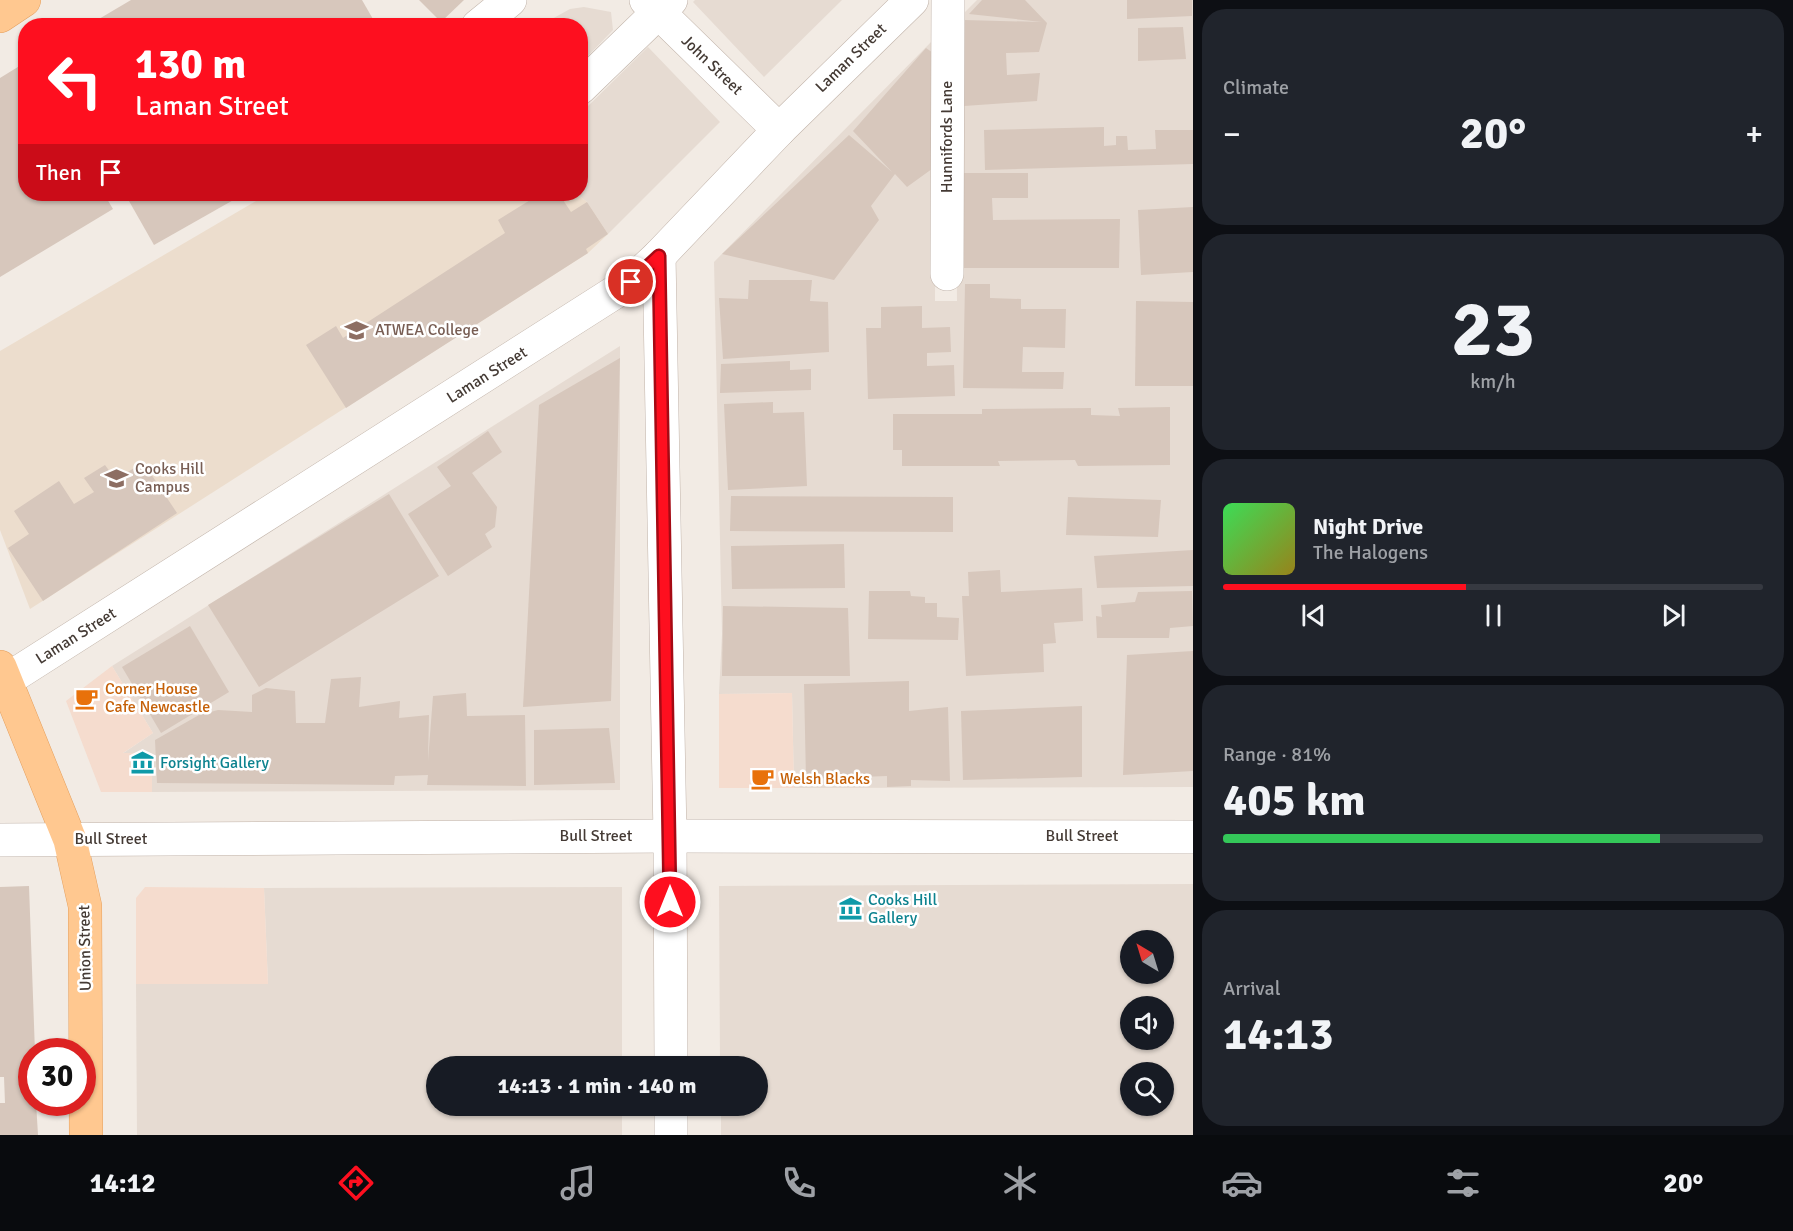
<!DOCTYPE html>
<html lang="en">
<head>
<meta charset="utf-8">
<style>
  body { margin:0; font-family:Signika,sans-serif; background:#20242c; color:#f1f3f6; height:100vh; display:flex; flex-direction:column; font-size:22px; white-space:nowrap }
  * { box-sizing:border-box; margin:0 }
  p { font-size:20px; color:#9ea1a6 }
  .icon { flex:none; width:33px; height:33px; fill:none; stroke:currentColor; stroke-width:2; stroke-linecap:round; stroke-linejoin:round }
  .map { position:relative; flex:1; overflow:hidden }
  .sheet { display:flex; flex-direction:column; gap:9px; padding:9px; background:#0d0f14; width:600px }
  .sheet>* { flex:none }
  .guide { position:absolute; left:18px; top:18px; width:570px; height:183px; border-radius:24px; box-shadow:0 2px 4px #0004; background:#fe0f1f; color:#fff; overflow:hidden }
  .needle { width:39px; rotate:322deg }
  .buttons { position:absolute; left:1120px; top:930px; display:grid; gap:12px }
  .buttons a { display:grid; place-items:center; width:54px; height:54px; border-radius:50%; background:#171b24; box-shadow:0 2px 4px #0004; font-size:30px }
  .speed { position:absolute; left:18px; top:1038px; display:flex; gap:12px; font-size:30px; font-weight:700; text-align:center }
  .speed>* { display:grid; place-content:center; width:78px; height:78px; border-radius:50%; background:#171b24; box-shadow:0 2px 4px #0004; line-height:1 }
  .speed .limit { border:9px solid #d22; background:#fff; color:#111 }
  .pin { position:absolute; display:grid; place-items:center; width:51px; height:51px; color:#fff; margin:-26px; border:3px solid #fff; border-radius:50%; box-shadow:0 2px 6px #0007 }
  .me { position:absolute; width:66px; margin:-33px; rotate:0deg; stroke-linejoin:round; filter:drop-shadow(0 0 4px #0008) }
  .turn { display:flex; align-items:center; gap:21px; height:126px; padding:0 18px; font-size:27px }
  .turn .icon { width:78px; height:78px; stroke-width:2.5 }
  .turn b { display:block; font-size:42px; line-height:51px }
  .then { display:flex; align-items:center; height:57px; padding:0 18px; background:#0003; gap:12px; font-size:22px }
  .big { font-size:45px; font-weight:800; line-height:1.1 }
  .sheet .widget { flex:1; display:flex; flex-direction:column; justify-content:center; gap:9px; min-width:0; padding:0 21px; border-radius:24px; background:#20242c }
  .sheet .dial { align-items:center; gap:0 }
  .dial b { font-size:78px; line-height:1 }
  .song { display:flex; align-items:center; gap:18px }
  .cover { width:72px; height:72px; border-radius:9px; background:linear-gradient(135deg,hsl(130 70% 55%),hsl(50 70% 35%)) }
  .played { height:6px; border-radius:3px; background:linear-gradient(90deg,#fe0f1f 45%,#363941 45%) }
  .keys { display:flex; justify-content:space-around; direction:ltr }
  .heat { display:flex; justify-content:space-between; align-items:center; font-size:33px; direction:ltr }
  .charge { height:9px; border-radius:4px; background:linear-gradient(90deg,#34c759 81%,#363941 0) }
  .trip { position:absolute; left:426px; top:1056px; width:342px; height:60px; border-radius:30px; background:#171b24; box-shadow:0 2px 4px #0004; font-weight:800; line-height:60px; text-align:center }
  .tab-bar { display:flex; height:96px; justify-content:space-around; align-items:center; background:#090b0e; color:#9ea1a6 }
  .tab-bar .icon { width:42px; height:42px }
  .tab-bar .on { color:#fe0f1f }
  .tab-bar b { font-size:27px; color:#f1f3f6 }
  main { display:flex; flex:1; min-height:0 }
  .map>svg:first-child { display:block }
  .residential { fill:#e6dbd2; fill-rule:evenodd }
  .commercial { fill:#f5dcce }
  .education { fill:#ecddcd }
  .building { fill:#d7c7bc }
  .lines { fill:none; stroke-linecap:round; stroke-linejoin:round }
  .minor-casing { stroke:#c1b3a9; stroke-width:34 }
  .major-casing { stroke:#e5a05f; stroke-width:34 }
  .minor { stroke:#fff; stroke-width:33 }
  .major { stroke:#ffc890; stroke-width:33 }
  .route-casing { stroke:#a50a14; stroke-width:15 }
  .route { stroke:#fe0f1f; stroke-width:10 }
  .labels { text-anchor:middle; dominant-baseline:central; stroke-width:5; stroke-linejoin:round; paint-order:stroke }
  .street-label { font-size:16px; fill:#443a34; stroke:#fff }
  .education-label { font-size:16px; fill:#785e54; stroke:#fff; text-anchor:start }
  .food-label { font-size:16px; fill:#c56008; stroke:#fff; text-anchor:start }
  .culture-label { font-size:16px; fill:#0d838f; stroke:#fff; text-anchor:start }
</style>
</head>
<body>
<main>
<div class="map">
<svg width="1193" height="1135" viewBox="0 0 1193 1135">
  <rect width="100%" height="100%" fill="#f2ebe4"/>
  <g class="residential">
    <polygon points="695,0 842,0 764,77 693,2"/>
    <polygon points="977,0 1193,0 1193,787 794,788 792,693 719,694 722,634 714,262 936,37 935,301 957,301 955,22"/>
    <polygon points="584,7 611,12 613,30 581,63 580,26 541,25 570,9"/>
    <polygon points="648,47 720,122 608,234 587,202 577,194 580,194 581,113"/>
    <polygon points="620,346 620,790 152,792 152,754 122,754 153,733 112,666"/>
    <path d="M1193,884V1135H721V1106H758V1066H720L719,886ZM1164,940V974H1131V940ZM1164,1006V1040H1131V1006ZM1164,1072V1106H1131V1072Z"/>
    <polygon points="622,887 622,1066 436,1066 436,1106 622,1106 622,1135 137,1135 136,984 268,984 264,888"/>
  </g>
  <g class="commercial">
    <polygon points="112,666 153,733 123,753 152,753 152,792 101,792 66,701"/>
    <polygon points="792,693 794,788 719,788 719,694"/>
    <polygon points="145,887 264,888 268,984 136,984 136,898"/>
  </g>
  <polygon class="education" points="268,194 577,194 587,202 608,234 588,253 30,609 0,530 0,351"/>
  <g class="building">
    <polygon points="131,0 362,0 377,26 87,26"/>
    <polygon points="419,0 464,0 441,22"/>
    <polygon points="982,0 1025,0 1047,23 1039,52 1006,53 1007,75 1040,73 1037,101 964,106 964,20 1042,22 969,14"/>
    <polygon points="1127,0 1192,0 1192,16 1127,19"/>
    <polygon points="1183,27 1186,59 1138,61 1138,28"/>
    <polygon points="926,48 936,55 936,166 907,187 895,174 871,206 879,220 834,280 722,254 849,135 892,172 853,131"/>
    <polygon points="26,62 26,194 104,194 113,209 0,277 0,78"/>
    <polygon points="1104,127 1104,146 1116,145 1116,136 1127,136 1128,150 1156,149 1155,130 1193,130 1193,164 985,170 984,130"/>
    <polygon points="959,173 1028,173 1028,198 992,198 993,220 1120,219 1119,268 958,268"/>
    <polygon points="125,194 244,194 154,245"/>
    <polygon points="540,194 559,194 571,212 587,202 608,234 586,249 588,253 346,408 306,345 336,326 343,338 505,233 498,220"/>
    <polygon points="1193,207 1193,272 1141,275 1138,210"/>
    <polygon points="749,280 812,280 810,301 828,302 829,352 723,359 719,298 748,299"/>
    <polygon points="965,284 990,284 990,298 1021,299 1021,309 1066,309 1065,348 1023,347 1022,372 1064,372 1063,389 963,388"/>
    <polygon points="1136,301 1193,302 1193,386 1135,386"/>
    <polygon points="922,306 922,328 950,327 951,352 927,353 927,366 954,365 955,396 868,399 866,328 881,328 881,307"/>
    <polygon points="620,358 611,701 523,707 539,405"/>
    <polygon points="790,361 790,370 811,369 811,390 720,393 721,364"/>
    <polygon points="773,402 773,413 804,412 807,486 728,490 724,404"/>
    <polygon points="1170,407 1170,465 1078,466 1075,460 998,461 1000,466 902,466 902,450 893,450 893,414 982,414 982,409 1091,408 1091,415 1120,416 1118,408"/>
    <polygon points="488,431 502,452 472,473 497,507 495,527 485,534 492,547 448,576 408,514 451,486 437,467"/>
    <polygon points="143,462 177,513 43,601 8,548 29,534 14,511 59,481 74,504 94,492 84,478 105,465 116,480"/>
    <polygon points="389,494 439,576 259,687 208,605"/>
    <polygon points="731,496 953,497 953,532 730,531"/>
    <polygon points="1068,497 1161,500 1158,537 1066,535"/>
    <polygon points="844,544 845,588 732,589 731,546"/>
    <polygon points="1193,550 1193,586 1097,588 1094,556"/>
    <polygon points="1000,570 1001,592 1082,588 1083,621 1054,623 1056,643 1043,644 1044,672 966,676 962,596 969,596 968,572"/>
    <polygon points="869,591 910,591 911,596 925,597 925,603 937,603 937,617 959,618 958,640 868,639"/>
    <polygon points="1192,591 1193,626 1170,628 1169,638 1097,638 1096,616 1102,617 1101,605 1135,602 1138,592"/>
    <polygon points="723,606 848,608 850,676 722,676"/>
    <polygon points="190,626 229,692 161,733 122,667"/>
    <polygon points="1193,651 1193,771 1123,775 1127,655"/>
    <polygon points="361,677 359,707 400,701 399,718 429,715 428,761 433,696 466,693 467,716 525,715 526,786 427,785 428,775 395,776 394,785 157,783 155,740 199,715 218,710 252,712 252,695 266,688 295,691 296,723 325,723 331,679"/>
    <polygon points="909,681 909,711 948,707 950,781 911,780 911,786 887,787 887,776 806,779 804,684"/>
    <polygon points="1082,706 1082,777 963,780 961,711"/>
    <polygon points="609,728 615,783 534,785 534,730"/>
    <polygon points="29,886 35,1052 32,1052 32,1102 36,1102 38,1135 0,1135 0,1103 5,1103 4,1077 0,1077 0,887"/>
  </g>
  <g class="lines">
    <defs>
      <g id="minor">
        <polyline points="646,0 779,130"/>
        <polyline points="478,26 510,0"/>
        <polyline points="580,88 671,0"/>
        <polyline points="659,256 670,836 671,1066"/>
        <polyline points="947,274 948,0"/>
        <polyline points="5,681 631,282 659,256 779,130 912,0"/>
        <polyline points="0,840 670,836 1193,837"/>
        <polyline points="671,1106 671,1135"/>
      </g>
      <g id="major">
        <polyline points="0,16 24,0"/>
        <polyline points="0,667 70,840 85,906 86,1135"/>
      </g>
    </defs>
    <use href="#minor" class="minor-casing"/>
    <use href="#major" class="major-casing"/>
    <use href="#minor" class="minor"/>
    <use href="#major" class="major"/>
  </g>
  <g class="lines">
    <defs>
      <polyline id="route" points="631,282 659,256 670,902"/>
    </defs>
    <use href="#route" class="route-casing"/>
    <use href="#route" class="route"/>
  </g>
  <defs>
    <symbol id="school-bare" viewBox="-9 -9 18 18"><path d="M0-5L7-2L0 1L-7-2ZM-4 1L0 2.5L4 1V4Q0 6-4 4Z" fill="#8d6e63" stroke="#fff" stroke-width="2.5" paint-order="stroke"/></symbol>
    <symbol id="cafe-bare" viewBox="-9 -9 18 18"><path d="M-5.5-4.5H6V0H3Q3 3.5 0 3.5H-2.5Q-5.5 3.5-5.5 0ZM3-3.2v2h1.7v-2ZM-6 4.5H4V6H-6Z" fill="#e8710a" stroke="#fff" stroke-width="2.5" paint-order="stroke"/></symbol>
    <symbol id="museum-bare" viewBox="-9 -9 18 18"><path d="M0-6L6-3V-2H-6V-3ZM-5-1h2V3h-2ZM-1-1h2V3h-2ZM3-1h2V3H3ZM-6 4H6V6H-6Z" fill="#0f9aa8" stroke="#fff" stroke-width="2.5" paint-order="stroke"/></symbol>
  </defs>
  <g fill-rule="evenodd">
    <use href="#school-bare" x="340" y="314" width="33" height="33"/>
    <use href="#school-bare" x="100" y="462" width="33" height="33"/>
    <use href="#cafe-bare" x="70" y="682" width="33" height="33"/>
    <use href="#museum-bare" x="126" y="746" width="33" height="33"/>
    <use href="#cafe-bare" x="746" y="762" width="33" height="33"/>
    <use href="#museum-bare" x="834" y="892" width="33" height="33"/>
  </g>
  <g class="labels">
    <g class="street-label">
      <text transform="translate(851 58) rotate(-44)">Laman Street</text>
      <text transform="translate(712 65) rotate(44)">John Street</text>
      <text transform="translate(947 137) rotate(-90)">Hunnifords Lane</text>
      <text transform="translate(487 375) rotate(-32)">Laman Street</text>
      <text transform="translate(76 636) rotate(-32)">Laman Street</text>
      <text x="596" y="836">Bull Street</text>
      <text x="1082" y="836">Bull Street</text>
      <text x="111" y="839">Bull Street</text>
      <text transform="translate(85 948) rotate(-91)">Union Street</text>
    </g>
    <g class="education-label">
      <text x="375" y="330">ATWEA College</text>
      <text x="135" y="469">Cooks Hill<tspan x="135" dy="18">Campus</tspan></text>
    </g>
    <g class="food-label">
      <text x="105" y="689">Corner House<tspan x="105" dy="18">Cafe Newcastle</tspan></text>
      <text x="780" y="779">Welsh Blacks</text>
    </g>
    <g class="culture-label">
      <text x="160" y="763">Forsight Gallery</text>
      <text x="868" y="900">Cooks Hill<tspan x="868" dy="18">Gallery</tspan></text>
    </g>
  </g>
</svg>
<div class="buttons">
<a><svg class="needle" viewBox="-14 -14 28 28"><path d="M0-13l5 13h-10z" fill="#e53935"/><path d="M0 13l5-13h-10z" fill="#9ea1a6"/></svg></a>
<a><svg class="icon" aria-label="sound" viewBox="0 0 24 24"><path d="M4 9h4l5-4v14l-5-4H4zM17 9q2 3 0 6"/></svg></a>
<a><svg class="icon" aria-label="search" viewBox="0 0 24 24"><circle cx="10" cy="10" r="6"/><path d="M15 15l6 6"/></svg></a>
</div>
<div class="speed"><div class="limit">30</div></div>
<div class="pin" style="left:631px;top:282px;background:#d93025"><svg class="icon" aria-label="arrive" viewBox="0 0 24 24"><path d="M6 21V4h12l-3 4 3 4H6"/></svg></div>
<svg class="me" style="left:670px;top:902px" viewBox="-20 -20 40 40"><circle r="17" fill="#fe0f1f" stroke="#fff" stroke-width="3"/><path d="M0-11L8 9 0 5-8 9z" fill="#fff"/></svg>
<div class="trip">14:13 · 1 min · 140 m</div>
<div class="guide">
<div class="turn"><svg class="icon" aria-label="left" viewBox="0 0 24 24"><path d="M17 20v-9H6M10 6l-5 5 5 5"/></svg><div><b>130 m</b>Laman Street</div></div>
<div class="then">Then<svg class="icon" aria-label="arrive" viewBox="0 0 24 24"><path d="M6 21V4h12l-3 4 3 4H6"/></svg></div>
</div>
</div>
<section class="sheet">
<div class="widget"><p>Climate</p>
<div class="heat"><a>−</a><b class="big">20°</b><a>+</a></div>
</div>
<div class="widget dial"><b>23</b><p>km/h</p></div>
<div class="widget">
<div class="song"><i class="cover"></i><div><b>Night Drive</b><p>The Halogens</p></div></div>
<div class="played"></div>
<div class="keys"><svg class="icon" aria-label="previous" viewBox="0 0 24 24"><path d="M18 5L8 12l10 7zM5 5v14"/></svg><svg class="icon" aria-label="pause" viewBox="0 0 24 24"><path d="M8 5v14M16 5v14"/></svg><svg class="icon" aria-label="next" viewBox="0 0 24 24"><path d="M6 5l10 7-10 7zM19 5v14"/></svg></div>
</div>
<div class="widget"><p>Range · 81%</p><b class="big">405 km</b><div class="charge"></div></div>
<div class="widget"><p>Arrival</p><b class="big">14:13</b></div>
</section>
</main>
<nav class="tab-bar">
<b>14:12</b>
<svg class="icon on" aria-label="directions" viewBox="0 0 24 24"><path d="M12 3l9 9-9 9-9-9zM9 14v-3h6M13 9l2 2-2 2"/></svg>
<svg class="icon" aria-label="music" viewBox="0 0 24 24"><path d="M9 18V5l10-2v13"/><circle cx="6" cy="18" r="3"/><circle cx="16" cy="16" r="3"/></svg>
<svg class="icon" aria-label="phone" viewBox="0 0 24 24"><path d="M5 4h4l2 5-3 2q2 4 5 5l2-3 5 2v4C11 20 4 13 5 4z"/></svg>
<svg class="icon" aria-label="climate" viewBox="0 0 24 24"><path d="M12 3v18M4 7l16 10M4 17L20 7"/></svg>
<svg class="icon" aria-label="car" viewBox="0 0 24 24"><path d="M5 17H2v-5l4-1 3-4h7l3 4 3 1v5h-3M9 17h6M6 11h13"/><circle cx="7" cy="17" r="2"/><circle cx="17" cy="17" r="2"/></svg>
<svg class="icon" aria-label="filters" viewBox="0 0 24 24"><path d="M4 7h16M4 17h16"/><circle cx="9" cy="7" r="2"/><circle cx="15" cy="17" r="2"/></svg>
<b>20°</b>
</nav>
</body>
</html>
